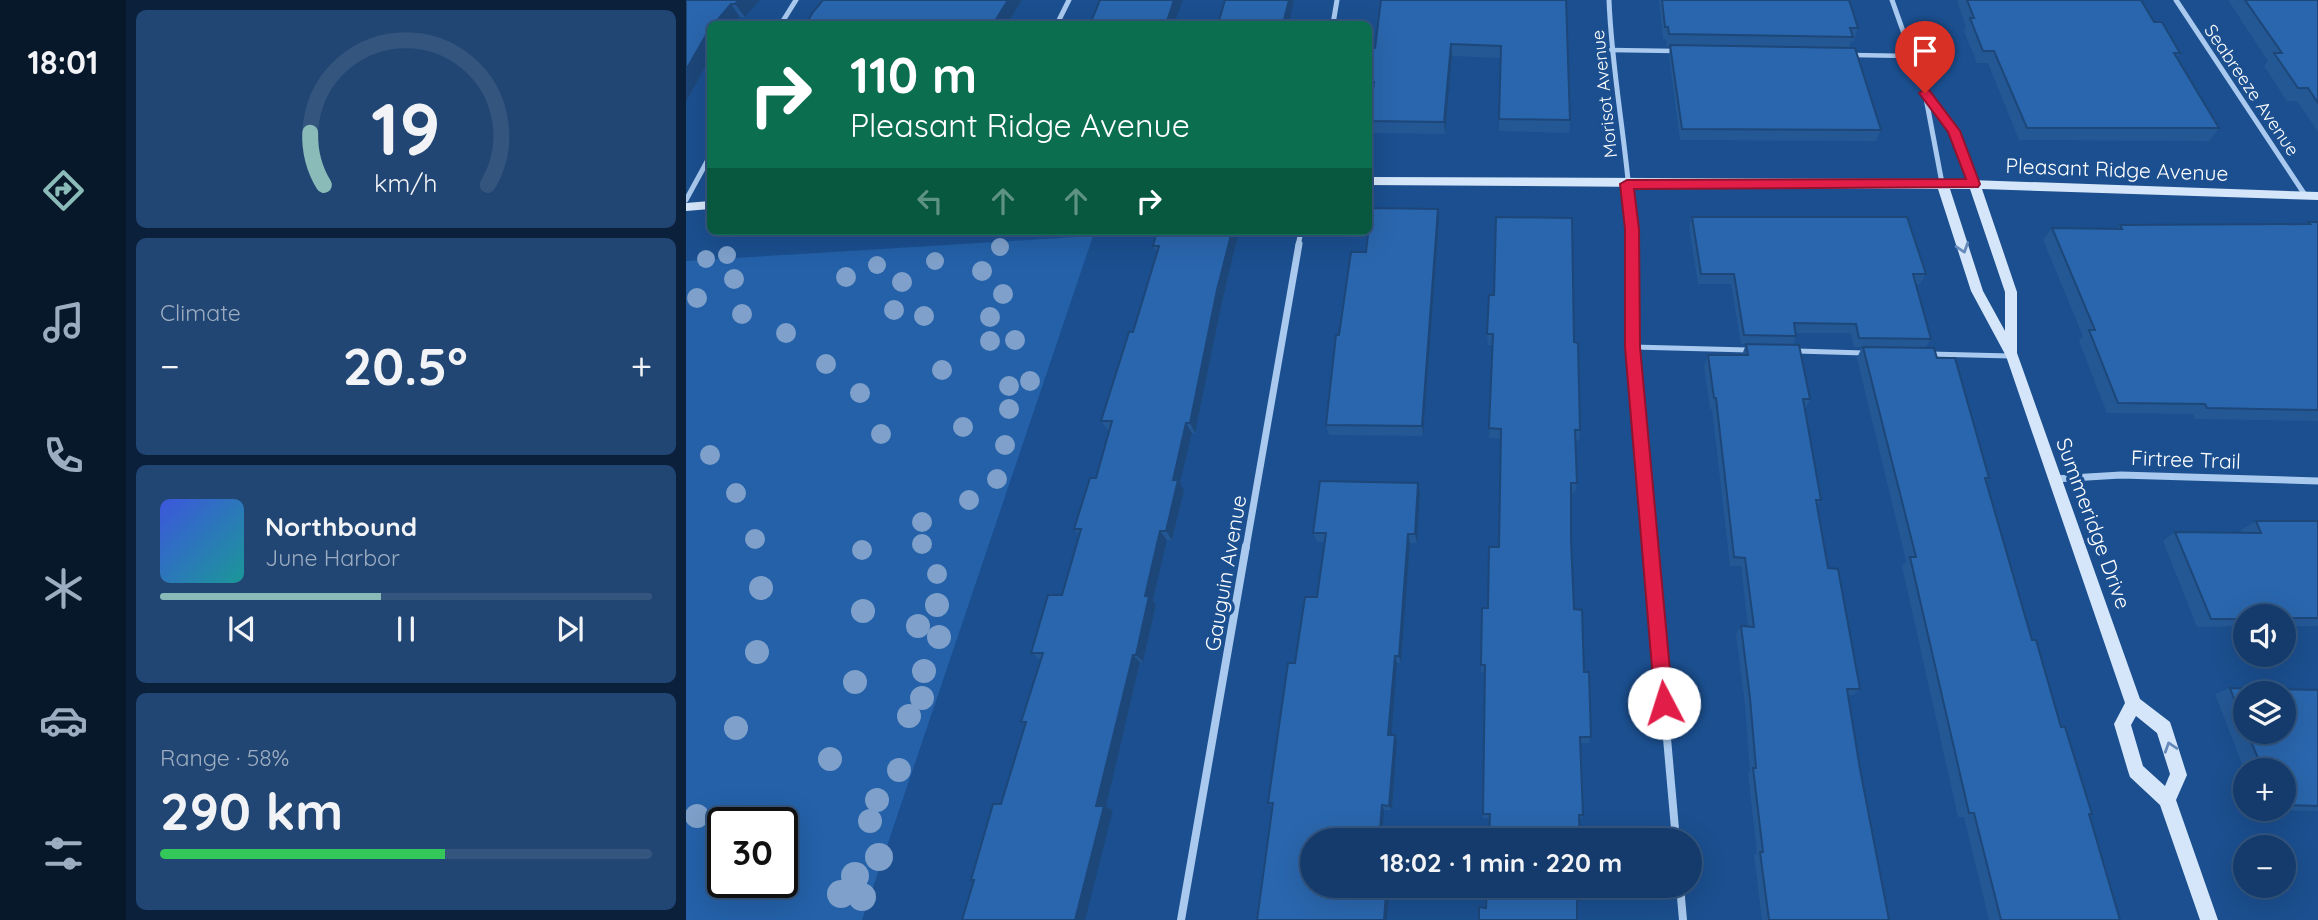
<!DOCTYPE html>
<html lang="en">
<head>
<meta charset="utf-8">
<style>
  body { margin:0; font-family:Quicksand,sans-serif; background:#214673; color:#f1f3f6; height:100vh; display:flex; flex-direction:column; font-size:26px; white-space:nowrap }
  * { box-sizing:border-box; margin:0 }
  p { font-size:23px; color:#9dadc1 }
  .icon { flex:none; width:38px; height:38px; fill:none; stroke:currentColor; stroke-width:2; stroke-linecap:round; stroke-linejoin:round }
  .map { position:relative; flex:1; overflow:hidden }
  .details { display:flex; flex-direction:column; gap:10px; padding:10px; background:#0b203b; width:560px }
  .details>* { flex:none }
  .guide { position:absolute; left:21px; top:21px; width:665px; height:214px; border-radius:10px; box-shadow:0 7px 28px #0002,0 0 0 2px #33557e; background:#0b6e4f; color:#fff; overflow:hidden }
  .controls { position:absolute; left:1547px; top:604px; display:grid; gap:14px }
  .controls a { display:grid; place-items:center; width:63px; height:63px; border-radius:50%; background:#143b6b; box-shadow:0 7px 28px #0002,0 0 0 2px #33557e; font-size:35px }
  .speed { position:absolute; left:21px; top:807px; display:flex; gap:14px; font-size:35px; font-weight:700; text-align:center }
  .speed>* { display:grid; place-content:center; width:91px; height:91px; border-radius:50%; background:#143b6b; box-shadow:0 7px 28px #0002,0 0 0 2px #33557e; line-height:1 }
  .speed .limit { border:4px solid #111; border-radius:10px; background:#fff; color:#111 }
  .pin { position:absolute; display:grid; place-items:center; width:60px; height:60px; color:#fff; margin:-72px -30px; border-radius:50% 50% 50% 0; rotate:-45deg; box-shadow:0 0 7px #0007 }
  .pin .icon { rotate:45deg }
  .me { position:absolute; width:77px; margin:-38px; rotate:355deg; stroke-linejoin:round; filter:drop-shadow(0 0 5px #0008) }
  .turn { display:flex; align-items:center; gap:24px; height:147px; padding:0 28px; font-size:32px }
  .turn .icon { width:91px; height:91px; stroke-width:2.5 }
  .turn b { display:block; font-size:49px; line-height:60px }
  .lanes { display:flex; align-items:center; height:66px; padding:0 28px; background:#0003; justify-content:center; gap:35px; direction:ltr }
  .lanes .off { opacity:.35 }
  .big { font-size:52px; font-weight:700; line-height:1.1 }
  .details .tile { flex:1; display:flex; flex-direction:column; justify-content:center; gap:10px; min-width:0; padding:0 24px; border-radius:10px; background:#214673 }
  .details .dial { align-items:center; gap:0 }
  .dial svg { height:182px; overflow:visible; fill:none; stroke:#33557e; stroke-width:7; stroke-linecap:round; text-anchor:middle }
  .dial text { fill:#f1f3f6; stroke:none }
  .song { display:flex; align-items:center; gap:21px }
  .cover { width:84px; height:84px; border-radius:10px; background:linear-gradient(135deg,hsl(230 70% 55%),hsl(180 70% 35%)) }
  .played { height:7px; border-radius:4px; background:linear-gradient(90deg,#8bbbb9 45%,#33557e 45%) }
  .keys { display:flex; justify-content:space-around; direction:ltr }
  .heat { display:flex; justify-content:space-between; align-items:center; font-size:38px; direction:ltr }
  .charge { height:10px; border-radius:5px; background:linear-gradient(90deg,#34c759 58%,#33557e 0) }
  .trip { position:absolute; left:614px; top:828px; width:402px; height:70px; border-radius:35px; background:#143b6b; box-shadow:0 7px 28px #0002,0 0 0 2px #33557e; font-weight:700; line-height:70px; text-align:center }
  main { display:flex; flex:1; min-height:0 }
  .tab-bar { display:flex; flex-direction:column; width:126px; justify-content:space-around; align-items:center; background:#08182b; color:#9dadc1 }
  .tab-bar .icon { width:49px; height:49px }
  .tab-bar .on { color:#8bbbb9 }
  .tab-bar b { font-size:32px; color:#f1f3f6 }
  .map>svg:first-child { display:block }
  .green { fill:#2461a8; fill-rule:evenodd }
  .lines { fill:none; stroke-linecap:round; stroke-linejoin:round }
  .lane-far1 { stroke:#a9c9ee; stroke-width:4.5 }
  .lane { stroke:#a9c9ee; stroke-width:5 }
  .street-far2 { stroke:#a9c9ee; stroke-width:5 }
  .street-far1 { stroke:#a9c9ee; stroke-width:7 }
  .street { stroke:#a9c9ee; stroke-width:8 }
  .secondary { fill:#d6e6fa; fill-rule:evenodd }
  .tree { fill:#7ea0ca }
  .wall { fill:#245895; fill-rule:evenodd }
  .shaded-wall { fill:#1d4779 }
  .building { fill:#2a66ad; stroke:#1d4779; stroke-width:2 }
  .oneway { stroke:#668bba }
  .route { fill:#e11d48; stroke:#92132f; stroke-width:2 }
  .labels { text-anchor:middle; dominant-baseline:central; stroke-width:7; stroke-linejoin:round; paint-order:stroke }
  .far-street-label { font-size:18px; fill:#fff; stroke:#1b4f8f }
  .street-label { font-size:21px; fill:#fff; stroke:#1b4f8f }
</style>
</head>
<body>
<main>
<nav class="tab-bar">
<b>18:01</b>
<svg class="icon on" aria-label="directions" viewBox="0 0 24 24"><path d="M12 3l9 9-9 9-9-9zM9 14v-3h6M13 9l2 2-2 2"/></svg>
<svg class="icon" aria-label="music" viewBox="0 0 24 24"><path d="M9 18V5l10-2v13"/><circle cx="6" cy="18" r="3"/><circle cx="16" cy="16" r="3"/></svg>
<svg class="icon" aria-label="phone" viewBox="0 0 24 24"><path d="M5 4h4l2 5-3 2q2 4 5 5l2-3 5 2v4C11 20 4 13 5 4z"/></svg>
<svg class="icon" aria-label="climate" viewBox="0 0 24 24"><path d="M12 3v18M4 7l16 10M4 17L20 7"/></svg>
<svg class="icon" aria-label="car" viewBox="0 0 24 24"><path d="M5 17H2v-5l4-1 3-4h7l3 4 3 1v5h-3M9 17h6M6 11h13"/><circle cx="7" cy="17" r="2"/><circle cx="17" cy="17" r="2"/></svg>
<svg class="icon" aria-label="filters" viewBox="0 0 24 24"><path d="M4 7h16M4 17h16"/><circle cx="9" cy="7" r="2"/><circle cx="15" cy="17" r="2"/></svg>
</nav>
<section class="details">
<div class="tile dial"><svg viewBox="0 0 100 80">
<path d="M14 69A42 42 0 1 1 86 69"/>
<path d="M14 69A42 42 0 0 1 8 46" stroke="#8bbbb9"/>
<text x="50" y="56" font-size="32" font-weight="700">19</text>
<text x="50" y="72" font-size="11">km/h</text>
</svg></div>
<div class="tile"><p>Climate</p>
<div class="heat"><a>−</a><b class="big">20.5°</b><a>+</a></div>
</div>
<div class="tile">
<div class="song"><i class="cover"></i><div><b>Northbound</b><p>June Harbor</p></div></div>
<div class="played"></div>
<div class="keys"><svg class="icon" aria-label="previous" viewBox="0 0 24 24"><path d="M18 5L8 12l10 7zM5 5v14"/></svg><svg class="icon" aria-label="pause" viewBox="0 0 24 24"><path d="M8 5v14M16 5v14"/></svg><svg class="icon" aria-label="next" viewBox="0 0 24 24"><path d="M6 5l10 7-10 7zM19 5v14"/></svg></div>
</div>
<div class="tile"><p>Range · 58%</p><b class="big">290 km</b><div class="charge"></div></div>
</section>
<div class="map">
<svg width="1632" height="920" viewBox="0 0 1632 920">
  <rect width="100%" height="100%" fill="#1b4f8f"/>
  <path class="green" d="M407,236L176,920H0V261ZM37,822H96V882H37Z"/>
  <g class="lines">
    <g class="lane-far1">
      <polyline points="925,50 989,51"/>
      <polyline points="1166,55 1225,56"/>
    </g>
    <g class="lane">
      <polyline points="947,347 1062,350"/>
      <polyline points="1111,351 1178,353"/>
      <polyline points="1244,354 1325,356"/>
    </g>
    <g class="street-far2">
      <path d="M923,0C926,82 945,163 946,246"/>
      <polyline points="1206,0 1239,93 1256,183"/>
      <polyline points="1490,0 1619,195"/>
      <polyline points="95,24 110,0"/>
      <polyline points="371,24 383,0"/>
      <polyline points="647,24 651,0"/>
      <polyline points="1239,93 1268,131 1288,184"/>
      <polyline points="0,200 24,156"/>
      <polyline points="612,246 615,231"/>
    </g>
    <g class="street-far1">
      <polyline points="946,244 947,347 965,548"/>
      <polyline points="1368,479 1435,475 1632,481"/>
      <polyline points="560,548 613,244"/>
    </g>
    <g class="street">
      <polyline points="964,546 990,840"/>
      <polyline points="994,886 997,920"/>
      <polyline points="495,920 560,546"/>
    </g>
    <g class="secondary">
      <path d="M682,177L1256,179L1632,192V200L1296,189L1331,292V353L1454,699L1484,722L1486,728L1501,775L1490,800L1532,920H1514L1474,805L1444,777L1442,771L1428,724L1439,703L1320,356L1285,291L1252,189L682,185ZM1264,189H1284L1319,292V331L1297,291ZM1450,716L1471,733L1484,774L1479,786L1457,766L1445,725Z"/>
      <polygon points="24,201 24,209 0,211 0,203"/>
    </g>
  </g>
  <g class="tree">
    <circle cx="314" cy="247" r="9"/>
    <circle cx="41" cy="255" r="9"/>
    <circle cx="20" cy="259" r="9"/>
    <circle cx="249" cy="261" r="9"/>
    <circle cx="191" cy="265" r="9"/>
    <circle cx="296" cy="271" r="10"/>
    <circle cx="160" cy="277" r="10"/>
    <circle cx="48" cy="279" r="10"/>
    <circle cx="216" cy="282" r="10"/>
    <circle cx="317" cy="294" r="10"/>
    <circle cx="11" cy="298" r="10"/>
    <circle cx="208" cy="310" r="10"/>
    <circle cx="56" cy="314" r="10"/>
    <circle cx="238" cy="316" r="10"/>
    <circle cx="304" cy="317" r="10"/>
    <circle cx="100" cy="333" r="10"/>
    <circle cx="329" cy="340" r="10"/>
    <circle cx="304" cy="341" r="10"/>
    <circle cx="140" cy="364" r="10"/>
    <circle cx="256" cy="370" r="10"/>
    <circle cx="344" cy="381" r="10"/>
    <circle cx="323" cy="386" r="10"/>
    <circle cx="174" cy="393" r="10"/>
    <circle cx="323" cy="409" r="10"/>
    <circle cx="277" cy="427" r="10"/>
    <circle cx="195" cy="434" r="10"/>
    <circle cx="319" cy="445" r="10"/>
    <circle cx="24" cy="455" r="10"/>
    <circle cx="311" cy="479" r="10"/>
    <circle cx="50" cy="493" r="10"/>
    <circle cx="283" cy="500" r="10"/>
    <circle cx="236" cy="522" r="10"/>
    <circle cx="69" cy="539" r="10"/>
    <circle cx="236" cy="544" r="10"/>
    <circle cx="176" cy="550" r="10"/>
    <circle cx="251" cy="574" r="10"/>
    <circle cx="75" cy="588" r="12"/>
    <circle cx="251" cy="605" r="12"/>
    <circle cx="177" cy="611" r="12"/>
    <circle cx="232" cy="626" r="12"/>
    <circle cx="253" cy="637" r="12"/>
    <circle cx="71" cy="652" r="12"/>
    <circle cx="238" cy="671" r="12"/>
    <circle cx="169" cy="682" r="12"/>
    <circle cx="236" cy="698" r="12"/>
    <circle cx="223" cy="716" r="12"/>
    <circle cx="50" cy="728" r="12"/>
    <circle cx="144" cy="759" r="12"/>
    <circle cx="213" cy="770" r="12"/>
    <circle cx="191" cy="800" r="12"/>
    <circle cx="11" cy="816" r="12"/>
    <circle cx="184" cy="821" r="12"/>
    <circle cx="193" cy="857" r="14"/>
    <circle cx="169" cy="876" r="14"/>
    <circle cx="155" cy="894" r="14"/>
    <circle cx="176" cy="897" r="14"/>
  </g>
  <g class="wall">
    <polygon points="0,0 74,0 59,17 54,17 48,24 24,24 24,58 0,102"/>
    <polygon points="137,0 336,0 321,24 120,24"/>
    <polygon points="880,0 884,120 883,133 813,131 814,58 766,56 759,134 685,133 683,121 686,95 683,95 682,67 689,48"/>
    <polygon points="973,0 1163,0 1172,28 1168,41 1165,41 1163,48 1195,130 1190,141 994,140 983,56 984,46 981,46 980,39 977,39"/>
    <polygon points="1271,0 1455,0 1468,22 1494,53 1491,57 1533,128 1523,141 1333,140 1302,63 1291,63 1278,31 1280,27"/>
    <polygon points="1542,0 1632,0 1632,132 1611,101 1601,101 1578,66 1582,61"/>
    <polygon points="752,209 753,221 737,436 643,435 640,425 653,335 680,252"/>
    <polygon points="1006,217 1240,274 1234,284 1230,284 1245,339 1239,348 1251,358 1303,478 1300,481 1346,640 1375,727 1406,814 1403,816 1434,920 1303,920 1278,817 1272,817 1216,566 1220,561 1171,358 1176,347 1168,347 1165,333 1110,333 1110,336 1107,345 1124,399 1119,409 1135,500 1131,507 1142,568 1174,689 1167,695 1162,695 1174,769 1203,920 1076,920 1068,855 1071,853 1062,773 1064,771 1059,704 1050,634 1055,626 1062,626 1055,566 1044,566 1026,409 1024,409 1018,366 1022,355 1056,355 1060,344 1055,344 1045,284 1012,284 1003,227"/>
    <polygon points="1622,222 1632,222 1632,421 1509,419 1507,414 1421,413 1393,341 1397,336 1357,240 1366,228 1431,229 1434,225 1620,224"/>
    <polygon points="471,231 553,231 536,302 509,433 506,433 494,483 498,490 486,540 481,540 467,600 470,604 457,662 454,662 420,807 427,810 288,880 285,880 315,804 339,724 335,722 355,660 345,653 376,595 393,534 388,529 410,478 423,431 415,421 447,332 471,254 467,246"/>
    <polygon points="801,334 888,342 894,430 893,441 890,440 891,483 889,493 885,493 885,540 888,609 898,672 905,737 903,743 895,743 897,815 895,819 797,818 799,672 795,672 795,665 802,608 813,547 815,439 803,438 807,345 802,345"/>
    <polygon points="732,483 734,492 731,543 724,543 715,663 711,663 705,735 711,741 706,810 698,810 626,886 693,886 693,893 703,895 701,920 571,920 587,807 582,803 609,663 631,597 638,542 631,542 627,533"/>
    <polygon points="1570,521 1632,521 1632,626 1598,626 1598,616 1559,616 1559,626 1511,627 1477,541 1489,532 1557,533 1555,530"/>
    <path d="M1544,688L1632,690V811L1574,810V808H1598V770H1559V772L1529,694ZM1559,693L1598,732H1559Z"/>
  </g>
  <g class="shaded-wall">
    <polygon points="53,0 74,0 59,17 49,4"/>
    <polygon points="322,0 336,0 321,24 311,24 309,21"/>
    <polygon points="488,0 497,0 488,24 480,24"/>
    <polygon points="603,0 608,0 603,24 597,24"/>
    <polygon points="45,4 54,17 48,24 28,24"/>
    <polygon points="24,29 24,58 0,102 0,70 20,35"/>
    <polygon points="765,44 766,56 759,134 758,122"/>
    <polygon points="752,209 753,221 737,436 736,426"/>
    <polygon points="546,231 553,231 536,302 509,433 504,423 531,290"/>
    <polygon points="500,423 506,433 494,483 498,490 486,540 480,531 487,480"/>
    <polygon points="732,483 734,492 731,543 729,534"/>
    <polygon points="474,531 481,540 467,600 470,604 457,662 450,655 459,596"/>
    <polygon points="722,534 724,543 715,663 713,656"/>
    <polygon points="447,655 454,662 420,807 427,810 399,920 389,920 410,806"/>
    <polygon points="709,656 711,663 705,741 702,735"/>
    <polygon points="709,735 711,741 706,810 703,806"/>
    <polygon points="696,805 698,810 696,840 693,840"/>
    <polygon points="690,886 693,886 693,895 690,893"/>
    <polygon points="700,893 703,895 701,920 698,920"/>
  </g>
  <g class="building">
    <polygon points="0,0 53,0 49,4 45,4 28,24 24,24 24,29 20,35 0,70"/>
    <polygon points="137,0 322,0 309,21 303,21 302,24 120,24 127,12"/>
    <polygon points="414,0 488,0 480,24 404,24"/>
    <polygon points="539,0 603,0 597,24 532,24"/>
    <polygon points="695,0 880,0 884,120 813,119 815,46 765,44 758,122 683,121 688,82 682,82 682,67 685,48 689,48"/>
    <polygon points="976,0 1163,0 1172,28 1164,28 1167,37 983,34 982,27 979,27"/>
    <polygon points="1281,0 1455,0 1468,22 1476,22 1494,53 1488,53 1533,128 1341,128 1308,51 1297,51 1284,18 1288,18"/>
    <polygon points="1559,0 1632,0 1632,103 1622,88 1612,88 1588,53 1596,53"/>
    <polygon points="984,45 1169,48 1195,130 996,129"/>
    <polygon points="685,208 752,209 736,426 640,425 650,335 653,335 665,252 680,252"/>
    <polygon points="810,217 886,218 888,342 892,343 894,430 889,430 891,483 885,483 885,540 888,609 896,610 898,672 903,672 905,737 894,737 897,815 893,815 894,840 803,840 804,814 797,814 799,665 795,665 796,608 802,608 803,547 813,547 815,429 803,428 807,334 801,334 803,295 808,295"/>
    <polygon points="1006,217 1221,217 1240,274 1227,274 1245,339 1173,338 1170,324 1108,323 1110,336 1058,335 1048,274 1015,274"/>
    <polygon points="1622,222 1632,222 1632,410 1521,408 1519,404 1432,403 1403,330 1409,330 1366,228 1436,229 1434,225 1624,224"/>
    <polygon points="471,231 546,231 531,290 504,423 500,423 487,480 492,480 480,531 474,531 459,596 463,596 450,655 447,655 410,806 418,806 389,920 276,920 288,880 285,880 307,804 315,804 340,722 335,722 357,653 345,653 362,595 376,595 395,529 388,529 404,478 410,478 426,421 415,421 443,332 447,332 473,246 467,246"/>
    <polygon points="1060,344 1113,345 1124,399 1117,399 1135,500 1130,500 1142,568 1152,569 1174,689 1161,689 1174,769 1203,920 1083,920 1074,852 1077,852 1067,768 1070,768 1064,698 1055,626 1068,627 1059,558 1048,557 1030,398 1028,398 1022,355 1062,355"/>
    <polygon points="1177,347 1248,348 1251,358 1269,358 1303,478 1299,478 1346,640 1350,640 1375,727 1379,727 1406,814 1403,814 1434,920 1315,920 1288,813 1283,813 1224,557 1230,557"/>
    <polygon points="634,481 732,483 729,534 722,534 713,656 709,656 702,735 709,735 703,806 696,805 693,840 626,840 626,886 690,886 690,893 700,893 698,920 571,920 587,803 582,803 602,663 609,663 619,597 631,597 640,533 627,533"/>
    <polygon points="1570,521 1632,521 1632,618 1598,618 1598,616 1559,616 1559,619 1525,619 1489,532 1575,533"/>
    <polygon points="1544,688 1632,690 1632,806 1598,805 1598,770 1577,770 1561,732 1598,732 1598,693 1559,693 1559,727"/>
    <polygon points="801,886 895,886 895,900 891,900 891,920 793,920 793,907 800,908"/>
  </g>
  <defs><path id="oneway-chevron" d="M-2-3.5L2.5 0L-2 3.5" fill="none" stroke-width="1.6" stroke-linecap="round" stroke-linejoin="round" transform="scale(1.75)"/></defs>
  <g class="oneway">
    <use href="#oneway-chevron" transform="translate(1277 248) rotate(72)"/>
    <use href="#oneway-chevron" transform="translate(1484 747) rotate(-108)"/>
  </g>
  <polygon class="route" points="1239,89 1243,90 1274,131 1294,184 1292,187 948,189 953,229 954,347 987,703 984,709 978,712 971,709 969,703 939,347 939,229 934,184 941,180 1280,179 1262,132 1233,93"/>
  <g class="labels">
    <g class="far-street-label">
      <text transform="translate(1566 90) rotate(56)">Seabreeze Avenue</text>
      <text transform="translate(918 94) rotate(-96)">Morisot Avenue</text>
    </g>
    <g class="street-label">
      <text transform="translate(1431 169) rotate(2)">Pleasant Ridge Avenue</text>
      <text transform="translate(1500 459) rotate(2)">Firtree Trail</text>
      <text transform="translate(1408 523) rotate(70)">Summeridge Drive</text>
      <text transform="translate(539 573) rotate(-80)">Gauguin Avenue</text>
    </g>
  </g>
</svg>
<div class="controls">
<a><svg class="icon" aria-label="sound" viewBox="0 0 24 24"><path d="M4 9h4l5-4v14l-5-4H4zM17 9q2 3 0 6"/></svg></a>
<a><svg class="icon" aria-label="layers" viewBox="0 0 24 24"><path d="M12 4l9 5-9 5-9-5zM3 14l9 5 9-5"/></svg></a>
<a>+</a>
<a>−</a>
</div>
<div class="speed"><div class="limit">30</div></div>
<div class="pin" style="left:1239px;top:93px;background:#d93025"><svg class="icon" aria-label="arrive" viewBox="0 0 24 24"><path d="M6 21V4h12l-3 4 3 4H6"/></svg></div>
<svg class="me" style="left:978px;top:703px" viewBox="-20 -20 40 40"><circle r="19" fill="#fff"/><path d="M0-13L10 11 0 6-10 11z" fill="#e11d48"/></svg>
<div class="trip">18:02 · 1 min · 220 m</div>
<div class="guide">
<div class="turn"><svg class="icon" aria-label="right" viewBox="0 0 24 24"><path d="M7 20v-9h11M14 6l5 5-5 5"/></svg><div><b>110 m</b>Pleasant Ridge Avenue</div></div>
<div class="lanes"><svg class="icon off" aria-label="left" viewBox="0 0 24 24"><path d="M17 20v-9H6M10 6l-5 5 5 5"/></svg><svg class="icon off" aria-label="ahead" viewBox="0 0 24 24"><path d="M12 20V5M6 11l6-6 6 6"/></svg><svg class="icon off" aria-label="ahead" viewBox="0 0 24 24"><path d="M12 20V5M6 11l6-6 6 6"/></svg><svg class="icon" aria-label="right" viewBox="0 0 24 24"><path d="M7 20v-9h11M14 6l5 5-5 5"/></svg></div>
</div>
</div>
</main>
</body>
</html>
